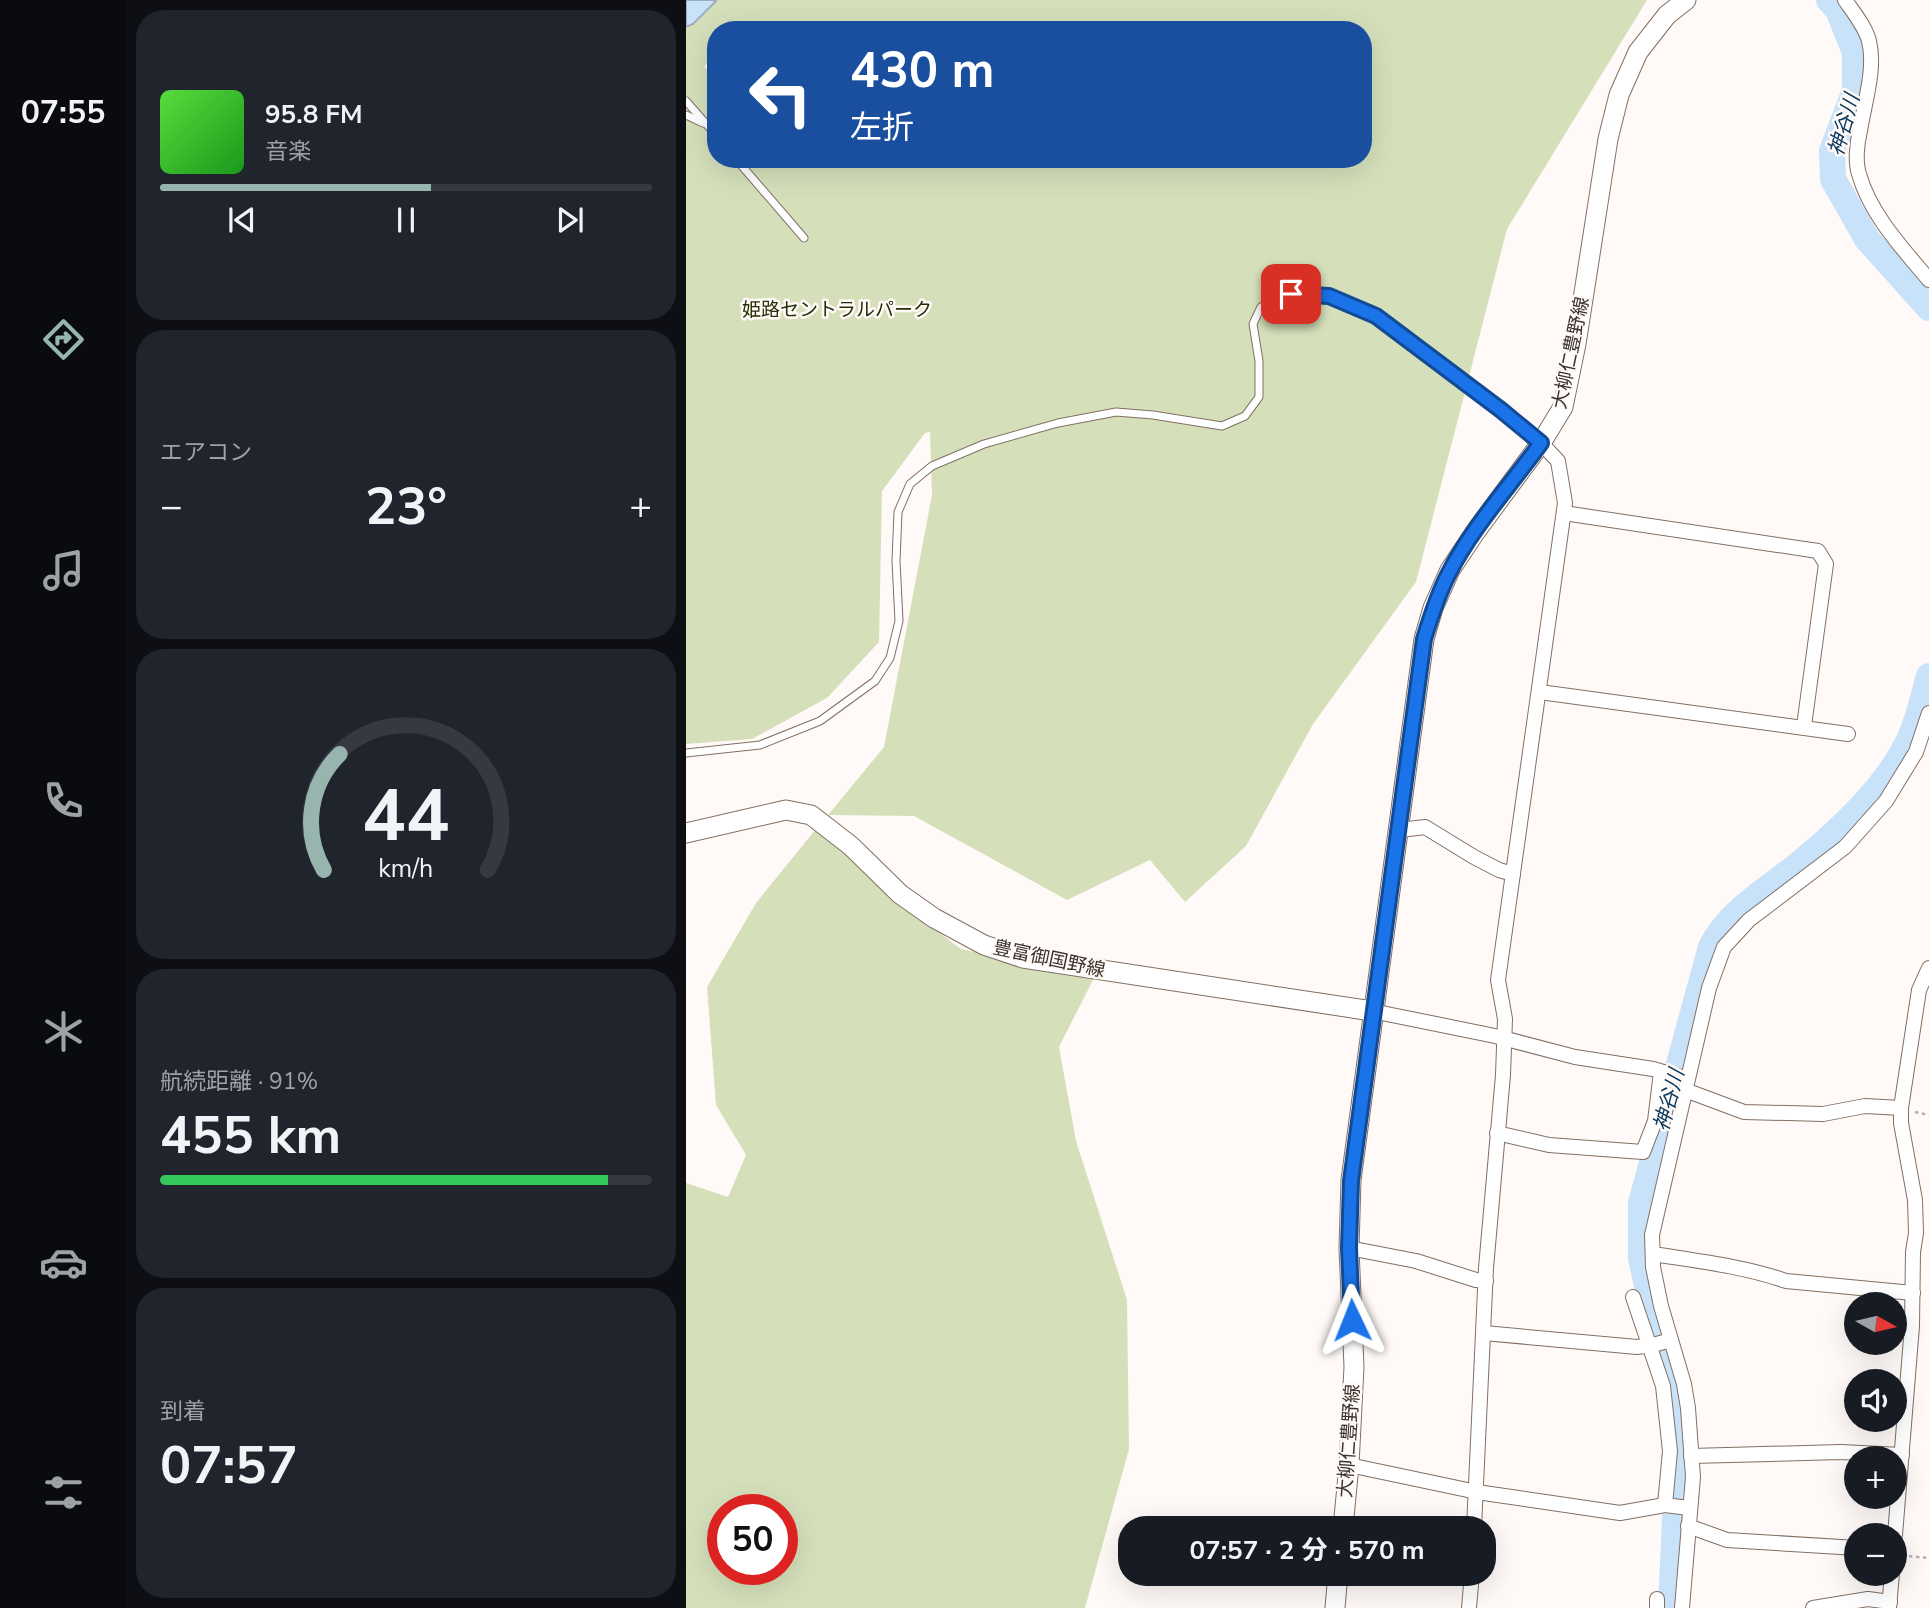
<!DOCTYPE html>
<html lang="ja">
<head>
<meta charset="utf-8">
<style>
  body { margin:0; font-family:"Nunito Sans","Noto Sans JP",sans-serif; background:#20242c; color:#f1f3f6; height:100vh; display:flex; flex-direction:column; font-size:26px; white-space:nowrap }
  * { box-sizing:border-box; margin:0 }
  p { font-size:23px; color:#9ea1a6 }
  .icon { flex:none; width:38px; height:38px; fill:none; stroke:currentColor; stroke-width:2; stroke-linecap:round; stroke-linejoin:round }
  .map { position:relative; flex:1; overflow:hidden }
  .details { display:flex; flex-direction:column; gap:10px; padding:10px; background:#0d0f14; width:560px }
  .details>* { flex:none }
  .banner { position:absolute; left:21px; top:21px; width:665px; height:147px; border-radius:28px; box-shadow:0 7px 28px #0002; background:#1a4fa0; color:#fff; overflow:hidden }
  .needle { width:46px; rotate:98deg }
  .tools { position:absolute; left:1158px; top:1292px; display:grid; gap:14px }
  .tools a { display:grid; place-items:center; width:63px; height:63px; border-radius:50%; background:#171b24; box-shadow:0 7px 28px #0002; font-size:35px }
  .speed { position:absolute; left:21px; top:1494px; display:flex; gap:14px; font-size:35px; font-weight:700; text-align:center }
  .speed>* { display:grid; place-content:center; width:91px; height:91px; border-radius:50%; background:#171b24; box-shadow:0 7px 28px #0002; line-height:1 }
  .speed .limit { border:10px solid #d22; background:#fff; color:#111 }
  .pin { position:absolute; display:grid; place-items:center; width:60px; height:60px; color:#fff; margin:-30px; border-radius:14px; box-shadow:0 4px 10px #0006 }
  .me { position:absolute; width:77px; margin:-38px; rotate:358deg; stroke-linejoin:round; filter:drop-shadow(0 0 5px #0008) }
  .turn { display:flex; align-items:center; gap:24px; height:147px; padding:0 28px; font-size:32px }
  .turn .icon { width:91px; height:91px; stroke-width:2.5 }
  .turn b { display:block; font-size:49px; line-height:60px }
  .big { font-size:52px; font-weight:700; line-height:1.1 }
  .details .widget { flex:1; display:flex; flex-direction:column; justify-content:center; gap:10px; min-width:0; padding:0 24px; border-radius:28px; background:#20242c }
  .details .dial { align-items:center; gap:0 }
  .dial svg { height:182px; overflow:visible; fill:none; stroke:#363941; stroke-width:7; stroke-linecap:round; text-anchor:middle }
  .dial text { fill:#f1f3f6; stroke:none }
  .song { display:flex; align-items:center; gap:21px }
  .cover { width:84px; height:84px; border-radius:10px; background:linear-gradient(135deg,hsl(110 70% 55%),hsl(120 70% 35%)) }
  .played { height:7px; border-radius:4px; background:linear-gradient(90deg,#97b5ae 55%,#363941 55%) }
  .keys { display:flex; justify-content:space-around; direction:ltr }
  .heat { display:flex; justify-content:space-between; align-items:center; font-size:38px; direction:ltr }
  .charge { height:10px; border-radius:5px; background:linear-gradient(90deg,#34c759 91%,#363941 0) }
  .trip { position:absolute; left:432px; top:1516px; width:378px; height:70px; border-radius:28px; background:#171b24; box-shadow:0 7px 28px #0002; font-weight:700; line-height:70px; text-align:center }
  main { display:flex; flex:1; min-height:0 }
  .tab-bar { display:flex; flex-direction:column; width:126px; justify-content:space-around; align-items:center; background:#090b0e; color:#9ea1a6 }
  .tab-bar .icon { width:49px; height:49px }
  .tab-bar .selected { color:#97b5ae }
  .tab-bar b { font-size:32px; color:#f1f3f6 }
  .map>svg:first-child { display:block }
  .green { fill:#d5e0bb; fill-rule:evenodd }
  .water { fill:#c8e2f9; stroke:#9dadbb; stroke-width:2 }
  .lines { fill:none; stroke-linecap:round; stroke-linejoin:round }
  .river { stroke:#c8e2f9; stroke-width:26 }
  .lane-casing { stroke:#826f62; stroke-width:9 }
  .street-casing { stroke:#826f62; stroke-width:16 }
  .secondary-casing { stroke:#826f62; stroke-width:21 }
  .path { stroke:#b9b3af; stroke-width:2.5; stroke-dasharray:3.5 3.5; stroke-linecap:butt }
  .lane { stroke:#fff; stroke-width:7 }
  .street { stroke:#fff; stroke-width:14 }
  .secondary { stroke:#fff; stroke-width:19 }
  .route-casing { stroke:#114b97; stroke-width:18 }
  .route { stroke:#1a73e8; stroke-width:12 }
  .labels { text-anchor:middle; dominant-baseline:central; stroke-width:5; stroke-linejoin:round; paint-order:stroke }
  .park-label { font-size:19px; fill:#262e06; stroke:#fffaf7 }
  .street-label { font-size:19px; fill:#39312b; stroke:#fffaf7 }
  .water-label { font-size:21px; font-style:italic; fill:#0c3b60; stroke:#fffaf7 }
</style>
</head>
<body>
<main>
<nav class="tab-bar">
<b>07:55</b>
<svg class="icon selected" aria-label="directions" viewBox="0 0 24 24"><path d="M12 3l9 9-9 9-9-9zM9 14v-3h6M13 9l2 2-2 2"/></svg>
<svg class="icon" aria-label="music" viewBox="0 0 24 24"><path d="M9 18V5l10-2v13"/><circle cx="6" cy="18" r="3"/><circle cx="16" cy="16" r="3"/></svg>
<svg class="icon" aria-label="phone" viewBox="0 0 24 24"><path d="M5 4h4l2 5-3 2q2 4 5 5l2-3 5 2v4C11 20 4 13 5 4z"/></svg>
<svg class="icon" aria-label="climate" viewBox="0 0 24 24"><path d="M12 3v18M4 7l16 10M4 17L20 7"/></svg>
<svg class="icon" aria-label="car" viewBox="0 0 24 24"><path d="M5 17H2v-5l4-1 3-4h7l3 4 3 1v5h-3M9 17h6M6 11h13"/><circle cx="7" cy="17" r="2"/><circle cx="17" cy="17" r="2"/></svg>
<svg class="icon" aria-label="filters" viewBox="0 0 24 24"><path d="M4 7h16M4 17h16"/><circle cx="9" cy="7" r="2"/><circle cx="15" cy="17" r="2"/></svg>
</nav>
<section class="details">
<div class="widget">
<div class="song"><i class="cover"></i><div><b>95.8 FM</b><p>音楽</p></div></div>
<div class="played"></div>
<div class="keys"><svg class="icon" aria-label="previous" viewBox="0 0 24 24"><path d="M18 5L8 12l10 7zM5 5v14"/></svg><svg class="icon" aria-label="pause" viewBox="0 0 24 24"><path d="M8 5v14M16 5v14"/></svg><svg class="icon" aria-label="next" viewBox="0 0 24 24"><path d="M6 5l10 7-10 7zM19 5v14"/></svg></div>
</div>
<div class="widget"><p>エアコン</p>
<div class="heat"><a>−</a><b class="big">23°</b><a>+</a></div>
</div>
<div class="widget dial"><svg viewBox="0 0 100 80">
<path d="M14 69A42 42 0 1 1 86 69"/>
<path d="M14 69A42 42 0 0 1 21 18" stroke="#97b5ae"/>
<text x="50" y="56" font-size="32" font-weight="700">44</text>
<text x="50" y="72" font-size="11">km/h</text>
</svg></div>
<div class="widget"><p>航続距離 · 91%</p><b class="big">455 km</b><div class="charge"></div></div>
<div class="widget"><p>到着</p><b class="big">07:57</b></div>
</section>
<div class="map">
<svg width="1243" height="1608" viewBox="0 0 1243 1608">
  <rect width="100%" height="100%" fill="#fffaf7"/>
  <g class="green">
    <path d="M0,0H961L821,229L730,582L627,724L560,846L499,902L464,860L381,900L228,816L142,815L198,747L246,495L244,432L239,433L196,491L193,642L141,698L66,739L0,744ZM41,29L677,30V159H30V76L18,67L30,48V30Z"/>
    <path d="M134,824L196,890L275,949L409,976L373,1047L390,1141L441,1300L443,1449L399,1608H0V1183L42,1197L60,1155L30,1105L21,987L70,903ZM37,1510H96V1570H37Z"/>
  </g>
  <polygon class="water" points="0,0 29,0 30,1 7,24 0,27"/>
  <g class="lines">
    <g class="river">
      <polyline points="1143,0 1152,10 1169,52 1169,90 1146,151 1147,179 1181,239 1243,308"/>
      <path d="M985,1608L990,1495V1409L955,1259V1203L1025,947C1044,910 1081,890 1113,864C1153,831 1199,789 1222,742C1232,722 1237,697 1243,676"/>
    </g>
    <defs>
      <g id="lane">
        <polyline points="0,101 30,135"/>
        <polyline points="0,115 17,123"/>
        <polyline points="50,159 118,238"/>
        <polyline points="0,753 74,745 134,721 189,681 204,658 213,621 210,561 212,512 224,484 246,466 298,444 372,423 430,412 467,415 536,426 559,416 573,397 573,361 567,324 575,307 605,294 643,296 690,316 815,410 855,443"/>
      </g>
      <g id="street">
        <path d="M1159,0C1168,13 1179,26 1183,41C1190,69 1178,104 1174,131C1171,143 1169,162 1173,174C1184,214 1217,249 1243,280"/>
        <polyline points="878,513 1132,551 1140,564 1118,726"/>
        <polyline points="854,692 1162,734"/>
        <polyline points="714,830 739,827 788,857 813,870 827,874"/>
        <polyline points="686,1011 809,1036 889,1057 967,1069 1001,1079"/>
        <polyline points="999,1090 1058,1112 1137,1114 1179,1106 1215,1108"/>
        <polyline points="811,1133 863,1145 957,1152 969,1121 975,1072"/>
        <polyline points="663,1248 730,1261 790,1280 800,1281"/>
        <path d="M967,1254C1011,1261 1057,1266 1100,1281L1227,1293"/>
        <polyline points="947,1297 977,1386 984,1451 979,1505"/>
        <polyline points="798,1333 951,1347 967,1345 985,1340"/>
        <polyline points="1005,1456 1155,1452 1216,1455"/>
        <polyline points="663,1465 791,1492 934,1513 979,1505 1003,1508"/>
        <polyline points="1002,1526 1041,1540 1171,1548"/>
        <polyline points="788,1528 800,1268 817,1075 819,1019 812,980 879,503 872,461 855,443"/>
        <polyline points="1209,1535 1226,1326 1227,1252 1230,1233 1229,1200 1215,1123 1215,1108 1233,990 1243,968"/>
        <polyline points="783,1608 786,1573"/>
        <polyline points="971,1608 971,1599"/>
        <polyline points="996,1608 1007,1477 1002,1408 998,1384 975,1306 967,1267 966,1235 1023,988 1038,947 1063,920 1159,847 1200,801 1230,752 1243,713"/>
        <polyline points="1127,1608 1182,1599 1204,1602"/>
        <polyline points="1203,1608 1206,1573"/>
      </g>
      <g id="secondary">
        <polyline points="0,833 100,810 125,815 165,846 214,894 248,918 298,945 337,958 686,1011"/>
        <polyline points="657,1528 663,1465 668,1367 663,1248 665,1180 738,639 747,608 764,570 790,531 855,443 877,407 890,344 922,139 933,95 952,52 981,15 1000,0"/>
        <polyline points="649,1608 652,1573"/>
      </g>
    </defs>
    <use href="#lane" class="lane-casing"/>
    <use href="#street" class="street-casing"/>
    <use href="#secondary" class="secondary-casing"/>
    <g class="path">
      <polyline points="1229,1112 1243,1115"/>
      <polyline points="1209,1555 1243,1558"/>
    </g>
    <use href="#lane" class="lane"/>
    <use href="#street" class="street"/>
    <use href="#secondary" class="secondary"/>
  </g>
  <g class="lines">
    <defs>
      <path id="route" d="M605,294L643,296L690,316L815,410L855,443C826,483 785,529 763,573C752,594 745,616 738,639L665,1181L663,1248L666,1320"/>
    </defs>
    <use href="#route" class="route-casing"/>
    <use href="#route" class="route"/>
  </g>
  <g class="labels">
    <g class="park-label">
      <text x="151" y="310">姫路セントラルパーク</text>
    </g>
    <g class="street-label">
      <text transform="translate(885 353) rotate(-78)">大柳仁豊野線</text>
      <text transform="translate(363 959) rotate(12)">豊富御国野線</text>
      <text transform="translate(663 1441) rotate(-86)">大柳仁豊野線</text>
    </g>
    <g class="water-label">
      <text transform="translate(1158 125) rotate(-74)">神谷川</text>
      <text transform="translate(983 1100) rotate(-75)">神谷川</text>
    </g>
  </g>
</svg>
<div class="tools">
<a><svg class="needle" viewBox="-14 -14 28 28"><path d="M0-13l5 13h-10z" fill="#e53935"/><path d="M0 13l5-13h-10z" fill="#9ea1a6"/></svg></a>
<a><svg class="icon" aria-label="sound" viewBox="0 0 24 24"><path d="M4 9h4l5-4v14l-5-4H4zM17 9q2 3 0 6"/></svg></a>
<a>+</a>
<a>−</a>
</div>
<div class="speed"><div class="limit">50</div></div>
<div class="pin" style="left:605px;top:294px;background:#d93025"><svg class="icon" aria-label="arrive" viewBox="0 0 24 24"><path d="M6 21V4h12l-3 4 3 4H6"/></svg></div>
<svg class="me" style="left:666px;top:1320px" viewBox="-20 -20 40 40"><path d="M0-17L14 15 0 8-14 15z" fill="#1a73e8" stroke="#fff" stroke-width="4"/></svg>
<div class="trip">07:57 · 2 分 · 570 m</div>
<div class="banner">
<div class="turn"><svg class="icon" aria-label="left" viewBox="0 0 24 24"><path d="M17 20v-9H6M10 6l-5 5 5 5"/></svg><div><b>430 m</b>左折</div></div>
</div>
</div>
</main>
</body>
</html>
